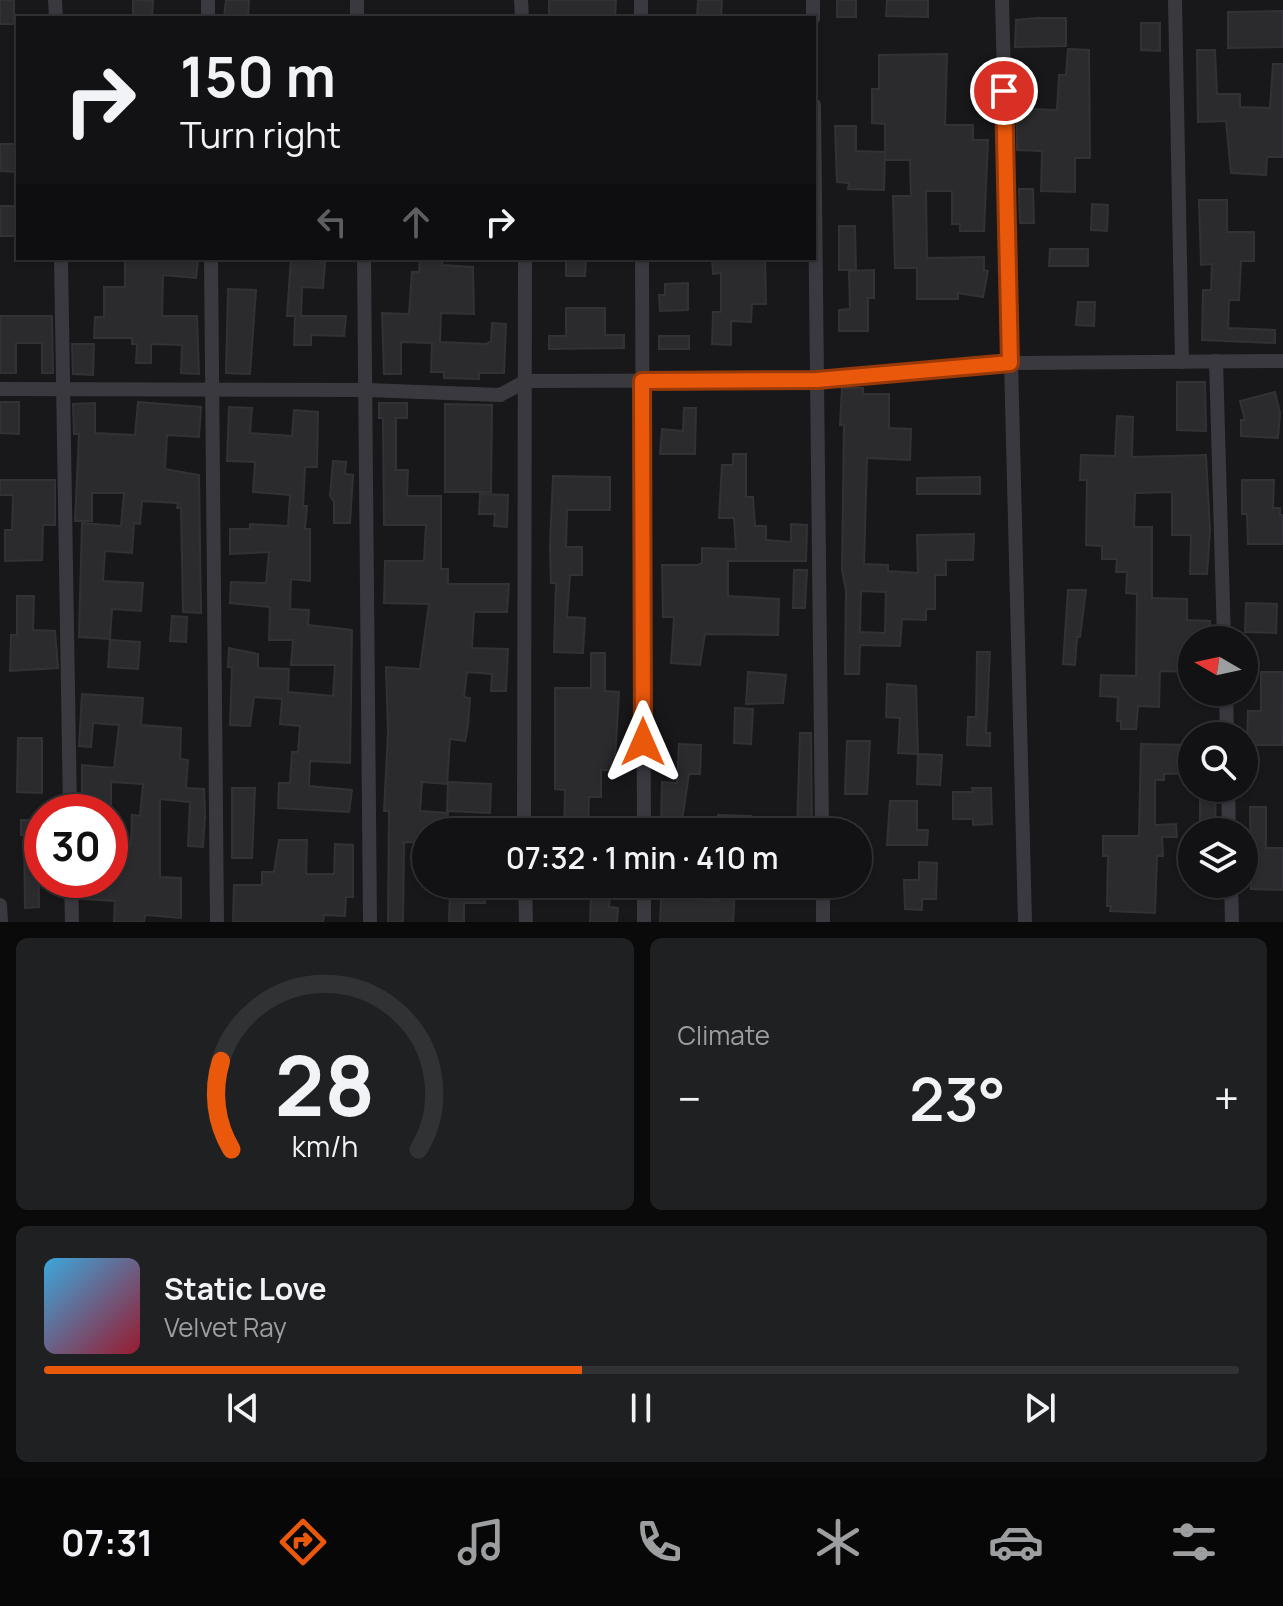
<!DOCTYPE html>
<html lang="en">
<head>
<meta charset="utf-8">
<style>
  body { margin:0; font-family:Manrope,sans-serif; background:#1f2022; color:#f1f3f6; height:100vh; display:flex; flex-direction:column; font-size:30px; white-space:nowrap }
  * { box-sizing:border-box; margin:0 }
  p { font-size:26px; color:#9c9ea0 }
  .icon { flex:none; width:44px; height:44px; fill:none; stroke:currentColor; stroke-width:2; stroke-linecap:round; stroke-linejoin:round }
  .map { position:relative; height:922px; overflow:hidden }
  .details { display:flex; flex-direction:column; gap:16px; padding:16px; background:#0a0a0b; flex:1 }
  .details>* { flex:none }
  .hud { position:absolute; left:16px; top:16px; width:800px; height:244px; border-radius:0px; box-shadow:0 2px 6px #0004,0 0 0 2px #313234; background:#121214; color:#f1f3f6; overflow:hidden }
  .needle { width:52px; rotate:279deg }
  .buttons { position:absolute; left:1178px; top:626px; display:grid; gap:16px }
  .buttons a { display:grid; place-items:center; width:80px; height:80px; border-radius:50%; background:#121214; box-shadow:0 2px 6px #0004,0 0 0 2px #313234; font-size:40px }
  .speed { position:absolute; left:24px; top:794px; display:flex; gap:16px; font-size:40px; font-weight:700; text-align:center }
  .speed>* { display:grid; place-content:center; width:104px; height:104px; border-radius:50%; background:#121214; box-shadow:0 2px 6px #0004,0 0 0 2px #313234; line-height:1 }
  .speed .limit { border:12px solid #d22; background:#fff; color:#111 }
  .pin { position:absolute; display:grid; place-items:center; width:68px; height:68px; color:#fff; margin:-34px; border:4px solid #fff; border-radius:50%; box-shadow:0 2px 8px #0007 }
  .me { position:absolute; width:88px; margin:-44px; rotate:0deg; stroke-linejoin:round; filter:drop-shadow(0 0 6px #0008) }
  .turn { display:flex; align-items:center; gap:28px; height:168px; padding:0 32px; font-size:36px }
  .turn .icon { width:104px; height:104px; stroke-width:2.5 }
  .turn b { display:block; font-size:56px; line-height:68px }
  .lanes { display:flex; align-items:center; height:76px; padding:0 32px; background:#0003; justify-content:center; gap:40px; direction:ltr }
  .lanes .off { opacity:.35 }
  .big { font-size:60px; font-weight:600; line-height:1.1 }
  .details .widget { flex:1; display:flex; flex-direction:column; justify-content:center; gap:12px; min-width:0; padding:0 28px; border-radius:12px; background:#1f2022 }
  .details .dial { align-items:center; gap:0 }
  .dial svg { height:208px; overflow:visible; fill:none; stroke:#313234; stroke-width:7; stroke-linecap:round; text-anchor:middle }
  .dial text { fill:#f1f3f6; stroke:none }
  .song { display:flex; align-items:center; gap:24px }
  .cover { width:96px; height:96px; border-radius:12px; background:linear-gradient(135deg,hsl(200 70% 55%),hsl(350 70% 35%)) }
  .played { height:8px; border-radius:4px; background:linear-gradient(90deg,#ea580c 45%,#313234 45%) }
  .keys { display:flex; justify-content:space-around; direction:ltr }
  .heat { display:flex; justify-content:space-between; align-items:center; font-size:44px; direction:ltr }
  .details .tiles { flex:1; display:grid; gap:16px; grid-template-columns:1fr 1fr }
  .widget:last-child { grid-column:span 2 }
  .trip { position:absolute; left:412px; top:818px; width:460px; height:80px; border-radius:40px; background:#121214; box-shadow:0 2px 6px #0004,0 0 0 2px #313234; font-weight:600; line-height:80px; text-align:center }
  .tab-bar { display:flex; height:128px; justify-content:space-around; align-items:center; background:#070708; color:#9c9ea0 }
  .tab-bar .icon { width:56px; height:56px }
  .tab-bar .active { color:#ea580c }
  .tab-bar b { font-size:36px; color:#f1f3f6 }
  .map>svg:first-child { display:block }
  .building { fill:#2b2b2e; stroke:#323236; stroke-width:2; fill-rule:evenodd }
  .lines { fill:none; stroke-linecap:round; stroke-linejoin:round }
  .minor { stroke:#39393f; stroke-width:14 }
  .route-casing { stroke:#983908; stroke-width:20 }
  .route { stroke:#ea580c; stroke-width:14 }
</style>
</head>
<body>
<div class="map">
<svg width="1283" height="922" viewBox="0 0 1283 922">
  <rect width="100%" height="100%" fill="#18181a"/>
  <g class="building">
    <rect x="0" y="0" width="14" height="24"/>
    <polygon points="133,0 153,1 152,18 133,18"/>
    <polygon points="226,0 249,0 248,18 224,18"/>
    <polygon points="549,0 616,0 615,18 549,18"/>
    <polygon points="698,0 722,0 721,18 697,18"/>
    <rect x="837" y="0" width="19" height="17"/>
    <polygon points="887,0 928,0 928,17 886,16"/>
    <polygon points="1283,11 1283,47 1228,48 1228,12"/>
    <polygon points="1037,18 1066,18 1066,46 1015,47 1016,20"/>
    <polygon points="1141,23 1160,23 1160,51 1141,50"/>
    <polygon points="1068,49 1089,50 1090,158 1075,158 1075,192 1041,191 1042,151 1017,150 1016,74 1032,74 1032,109 1057,110 1059,75 1066,75"/>
    <polygon points="1197,50 1215,50 1217,94 1240,94 1240,107 1270,108 1273,64 1283,64 1283,157 1267,157 1266,175 1231,173 1226,121 1198,122"/>
    <polygon points="947,54 945,125 973,125 973,140 988,140 984,231 960,231 960,224 952,224 952,191 926,191 927,258 984,257 984,270 988,271 983,297 958,293 958,299 917,299 917,268 895,268 893,196 911,196 910,160 885,160 885,124 872,123 872,89 879,89 879,55"/>
    <polygon points="835,126 856,126 856,151 885,152 884,190 848,189 849,183 837,182"/>
    <polygon points="0,144 18,144 18,172 0,171"/>
    <polygon points="1019,189 1033,189 1034,223 1020,223"/>
    <polygon points="1199,200 1227,200 1227,232 1254,232 1254,261 1241,261 1239,300 1229,300 1228,328 1275,330 1275,343 1202,340 1203,290 1211,290 1212,264 1201,265"/>
    <polygon points="1092,204 1108,205 1107,231 1091,230"/>
    <rect x="0" y="206" width="18" height="30"/>
    <polygon points="839,226 855,226 856,270 839,270"/>
    <polygon points="1050,249 1088,249 1088,266 1049,266"/>
    <polygon points="291,258 325,263 323,288 302,287 301,316 346,316 344,336 311,335 311,345 294,345 295,316 287,316"/>
    <polygon points="420,258 443,258 442,265 473,267 474,314 441,313 440,342 486,344 491,341 492,323 506,324 504,373 479,373 479,379 444,378 444,372 431,372 432,343 401,342 401,374 384,374 382,313 409,314 412,272 419,272"/>
    <polygon points="566,258 586,258 585,276 566,276"/>
    <polygon points="712,258 765,258 766,304 752,304 751,322 731,321 731,345 712,344 713,312 721,312 721,273 713,274"/>
    <polygon points="125,259 198,260 196,278 163,275 162,316 197,316 199,374 181,373 182,345 151,344 151,363 136,363 137,344 132,344 132,338 94,338 95,317 104,317 104,287 125,287"/>
    <polygon points="874,270 874,298 868,298 868,331 839,331 839,310 850,309 849,271"/>
    <polygon points="688,283 688,310 660,311 659,295 665,295 665,284"/>
    <polygon points="228,289 256,290 250,374 226,373"/>
    <polygon points="1078,302 1095,302 1094,326 1076,325"/>
    <polygon points="566,308 605,308 605,335 624,335 624,348 549,349 549,336 566,336"/>
    <polygon points="0,316 52,316 53,373 42,373 42,343 16,343 16,373 0,373"/>
    <rect x="659" y="336" width="30" height="13"/>
    <polygon points="72,344 94,344 93,375 73,374"/>
    <polygon points="1177,382 1205,382 1206,431 1177,430"/>
    <path d="M842,388H863V394H889V428L911,429L910,460L867,458L864,564L888,565V571L918,573L917,535L974,534L973,560H946V575H935V609H926V620L902,619L900,646L860,645L859,674H845L846,591L842,570L844,425H840ZM861,591L886,592L885,633L860,632Z"/>
    <polygon points="1275,392 1280,413 1278,438 1241,436 1241,420 1245,420 1240,401"/>
    <polygon points="0,402 19,402 19,434 0,433"/>
    <polygon points="138,402 201,407 199,437 167,435 165,469 199,475 201,613 183,612 181,508 177,508 178,503 142,501 140,524 134,523 132,553 105,551 103,581 143,583 141,611 112,609 110,639 79,637 82,523 121,526 124,493 92,493 92,521 75,521 79,434 74,434 73,404 95,403 95,433 135,435"/>
    <polygon points="379,403 407,403 407,418 396,418 396,470 408,470 407,496 441,496 441,569 448,569 448,584 509,584 507,612 474,612 472,648 508,649 506,691 491,691 492,674 467,672 464,697 470,698 468,726 465,741 450,739 447,784 422,782 420,811 448,813 447,832 426,832 426,843 404,842 403,922 388,922 389,811 384,811 388,732 386,667 420,669 429,604 384,603 385,561 424,561 426,525 384,525 383,418 379,418"/>
    <polygon points="445,404 492,405 491,492 445,492"/>
    <polygon points="229,407 252,408 250,433 292,436 294,410 318,412 317,467 305,467 303,506 307,506 305,529 310,529 310,581 291,579 290,609 309,610 308,625 352,630 350,763 310,761 309,786 352,790 349,812 278,808 279,783 290,783 292,752 298,752 300,726 280,724 282,699 254,697 250,726 230,725 232,667 228,667 229,648 258,654 258,668 289,669 288,692 333,696 335,665 291,665 293,640 269,640 270,607 230,603 231,582 266,583 269,552 230,554 230,529 250,529 250,524 288,526 290,495 253,492 255,462 227,461"/>
    <polygon points="684,408 696,408 695,454 660,454 662,429 683,431"/>
    <polygon points="1117,416 1133,417 1132,457 1206,455 1210,530 1207,574 1190,574 1191,535 1172,535 1172,492 1135,493 1134,527 1152,527 1152,598 1187,599 1187,620 1210,621 1210,640 1192,640 1192,672 1160,671 1159,707 1138,706 1136,729 1121,729 1121,721 1117,721 1118,697 1100,696 1101,675 1136,676 1137,594 1126,593 1127,572 1116,572 1117,559 1102,559 1102,546 1086,545 1087,480 1080,480 1081,455 1115,456"/>
    <polygon points="733,454 746,454 746,497 753,497 755,526 766,526 766,540 791,542 791,524 807,525 806,561 728,561 728,596 779,599 778,635 705,634 700,665 671,663 674,617 663,617 662,565 698,565 702,563 702,548 736,549 734,518 719,518 722,465 733,465"/>
    <polygon points="333,461 346,462 345,474 353,475 350,523 334,523 334,502 330,496"/>
    <polygon points="553,476 610,477 610,510 567,510 566,547 582,547 582,575 570,575 567,617 585,618 583,653 554,652 556,583 551,583 550,545"/>
    <polygon points="980,477 980,494 917,494 917,478"/>
    <polygon points="0,480 55,480 55,525 43,525 42,560 5,561 5,530 12,530 13,495 0,495"/>
    <polygon points="1242,480 1274,480 1273,508 1280,508 1280,515 1283,515 1283,544 1248,544 1247,514 1242,514"/>
    <polygon points="480,494 508,495 507,527 494,526 495,514 479,514"/>
    <polygon points="794,570 807,570 805,608 793,608"/>
    <polygon points="1068,590 1086,590 1080,637 1077,637 1075,665 1063,664"/>
    <polygon points="17,596 34,596 33,630 55,631 58,668 10,671 11,635 17,635"/>
    <polygon points="1246,603 1277,604 1276,633 1245,632"/>
    <polygon points="172,616 187,617 186,642 170,641"/>
    <polygon points="110,640 140,642 138,669 108,667"/>
    <polygon points="977,652 990,652 986,733 990,733 990,746 967,745 968,717 976,717"/>
    <polygon points="591,653 605,653 605,691 619,692 615,761 613,770 601,770 601,797 589,797 588,832 564,832 565,790 555,789 555,688 591,688"/>
    <polygon points="748,672 786,675 783,703 746,704"/>
    <polygon points="1261,672 1283,672 1282,745 1247,745 1248,711 1261,711"/>
    <polygon points="887,684 916,686 918,754 898,753 900,718 886,717"/>
    <polygon points="82,694 143,698 141,725 181,728 180,759 188,760 186,788 204,789 205,816 203,847 188,846 190,802 160,799 160,877 181,878 181,918 145,915 144,922 114,922 115,901 83,899 84,887 110,889 111,843 131,845 132,815 140,816 143,784 111,782 111,811 82,811 82,765 114,768 119,725 93,723 91,747 79,746"/>
    <polygon points="735,708 753,709 751,744 734,743"/>
    <polygon points="800,733 811,733 812,832 797,832"/>
    <polygon points="18,738 42,738 42,793 17,792"/>
    <polygon points="847,741 870,741 867,794 845,794"/>
    <polygon points="679,744 701,745 700,774 689,774 681,827 661,826 662,782 677,783"/>
    <polygon points="1141,744 1191,745 1191,773 1164,774 1164,780 1155,780 1155,825 1176,824 1177,837 1162,837 1163,856 1157,856 1155,913 1110,911 1111,906 1107,906 1108,856 1103,856 1103,836 1139,836"/>
    <polygon points="918,754 942,755 940,785 917,784"/>
    <polygon points="448,782 491,784 490,813 447,811"/>
    <polygon points="232,788 255,788 252,858 232,858"/>
    <polygon points="972,788 991,788 992,824 973,825 973,819 953,819 953,792 973,792"/>
    <polygon points="1200,788 1216,788 1215,829 1200,829"/>
    <polygon points="890,801 917,801 917,830 928,830 927,845 887,845"/>
    <polygon points="1250,807 1266,807 1266,848 1283,848 1283,890 1251,889"/>
    <polygon points="718,815 751,816 750,832 717,832"/>
    <polygon points="21,820 42,820 42,835 38,835 39,907 25,908 24,835 21,835"/>
    <polygon points="279,840 307,840 306,874 334,874 335,844 353,845 353,897 346,897 345,916 324,915 323,922 233,922 234,885 262,885 262,872 274,872"/>
    <polygon points="919,862 937,863 936,899 922,899 922,910 905,909 904,880 919,880"/>
    <polygon points="450,884 484,884 485,903 464,903 464,922 449,922"/>
    <polygon points="662,884 681,884 681,898 718,901 719,889 735,890 733,922 660,922"/>
    <polygon points="591,893 610,894 609,907 618,908 617,922 590,922"/>
  </g>
  <g class="lines">
    <g class="minor">
      <polyline points="55,0 56,18"/>
      <polyline points="208,0 208,18"/>
      <polyline points="357,0 357,18"/>
      <polyline points="521,0 522,18"/>
      <polyline points="641,0 641,18"/>
      <polyline points="813,0 813,18"/>
      <polyline points="1002,0 1025,922"/>
      <polyline points="1175,0 1182,362"/>
      <polyline points="814,105 822,832"/>
      <polyline points="61,258 70,812"/>
      <polyline points="211,258 217,922"/>
      <polyline points="364,258 370,922"/>
      <polyline points="642,258 644,832"/>
      <polyline points="1216,361 1224,640"/>
      <polyline points="0,389 367,390 500,395 526,381 817,380 1010,363 1283,361"/>
      <polyline points="1226,692 1227,736"/>
      <polyline points="1228,788 1229,832"/>
      <polyline points="524,832 525,258"/>
      <polyline points="71,880 72,922"/>
      <polyline points="525,884 526,922"/>
      <polyline points="644,884 644,922"/>
      <polyline points="823,884 823,922"/>
      <polyline points="1231,884 1232,922"/>
      <polyline points="0,905 1,922"/>
    </g>
  </g>
  <g class="lines">
    <defs>
      <polyline id="route" points="643,742 642,381 817,380 1010,363 1004,91"/>
    </defs>
    <use href="#route" class="route-casing"/>
    <use href="#route" class="route"/>
  </g>
</svg>
<div class="buttons">
<a><svg class="needle" viewBox="-14 -14 28 28"><path d="M0-13l5 13h-10z" fill="#e53935"/><path d="M0 13l5-13h-10z" fill="#9c9ea0"/></svg></a>
<a><svg class="icon" aria-label="search" viewBox="0 0 24 24"><circle cx="10" cy="10" r="6"/><path d="M15 15l6 6"/></svg></a>
<a><svg class="icon" aria-label="layers" viewBox="0 0 24 24"><path d="M12 4l9 5-9 5-9-5zM3 14l9 5 9-5"/></svg></a>
</div>
<div class="speed"><div class="limit">30</div></div>
<div class="pin" style="left:1004px;top:91px;background:#d93025"><svg class="icon" aria-label="arrive" viewBox="0 0 24 24"><path d="M6 21V4h12l-3 4 3 4H6"/></svg></div>
<svg class="me" style="left:643px;top:742px" viewBox="-20 -20 40 40"><path d="M0-17L14 15 0 8-14 15z" fill="#ea580c" stroke="#fff" stroke-width="4"/></svg>
<div class="trip">07:32 · 1 min · 410 m</div>
<div class="hud">
<div class="turn"><svg class="icon" aria-label="right" viewBox="0 0 24 24"><path d="M7 20v-9h11M14 6l5 5-5 5"/></svg><div><b>150 m</b>Turn right</div></div>
<div class="lanes"><svg class="icon off" aria-label="left" viewBox="0 0 24 24"><path d="M17 20v-9H6M10 6l-5 5 5 5"/></svg><svg class="icon off" aria-label="ahead" viewBox="0 0 24 24"><path d="M12 20V5M6 11l6-6 6 6"/></svg><svg class="icon" aria-label="right" viewBox="0 0 24 24"><path d="M7 20v-9h11M14 6l5 5-5 5"/></svg></div>
</div>
</div>
<section class="details">
<div class="tiles">
<div class="widget dial"><svg viewBox="0 0 100 80">
<path d="M14 69A42 42 0 1 1 86 69"/>
<path d="M14 69A42 42 0 0 1 10 35" stroke="#ea580c"/>
<text x="50" y="56" font-size="32" font-weight="700">28</text>
<text x="50" y="72" font-size="11">km/h</text>
</svg></div>
<div class="widget"><p>Climate</p>
<div class="heat"><a>−</a><b class="big">23°</b><a>+</a></div>
</div>
<div class="widget">
<div class="song"><i class="cover"></i><div><b>Static Love</b><p>Velvet Ray</p></div></div>
<div class="played"></div>
<div class="keys"><svg class="icon" aria-label="previous" viewBox="0 0 24 24"><path d="M18 5L8 12l10 7zM5 5v14"/></svg><svg class="icon" aria-label="pause" viewBox="0 0 24 24"><path d="M8 5v14M16 5v14"/></svg><svg class="icon" aria-label="next" viewBox="0 0 24 24"><path d="M6 5l10 7-10 7zM19 5v14"/></svg></div>
</div>
</div>
</section>
<nav class="tab-bar">
<b>07:31</b>
<svg class="icon active" aria-label="directions" viewBox="0 0 24 24"><path d="M12 3l9 9-9 9-9-9zM9 14v-3h6M13 9l2 2-2 2"/></svg>
<svg class="icon" aria-label="music" viewBox="0 0 24 24"><path d="M9 18V5l10-2v13"/><circle cx="6" cy="18" r="3"/><circle cx="16" cy="16" r="3"/></svg>
<svg class="icon" aria-label="phone" viewBox="0 0 24 24"><path d="M5 4h4l2 5-3 2q2 4 5 5l2-3 5 2v4C11 20 4 13 5 4z"/></svg>
<svg class="icon" aria-label="climate" viewBox="0 0 24 24"><path d="M12 3v18M4 7l16 10M4 17L20 7"/></svg>
<svg class="icon" aria-label="car" viewBox="0 0 24 24"><path d="M5 17H2v-5l4-1 3-4h7l3 4 3 1v5h-3M9 17h6M6 11h13"/><circle cx="7" cy="17" r="2"/><circle cx="17" cy="17" r="2"/></svg>
<svg class="icon" aria-label="filters" viewBox="0 0 24 24"><path d="M4 7h16M4 17h16"/><circle cx="9" cy="7" r="2"/><circle cx="15" cy="17" r="2"/></svg>
</nav>
</body>
</html>
